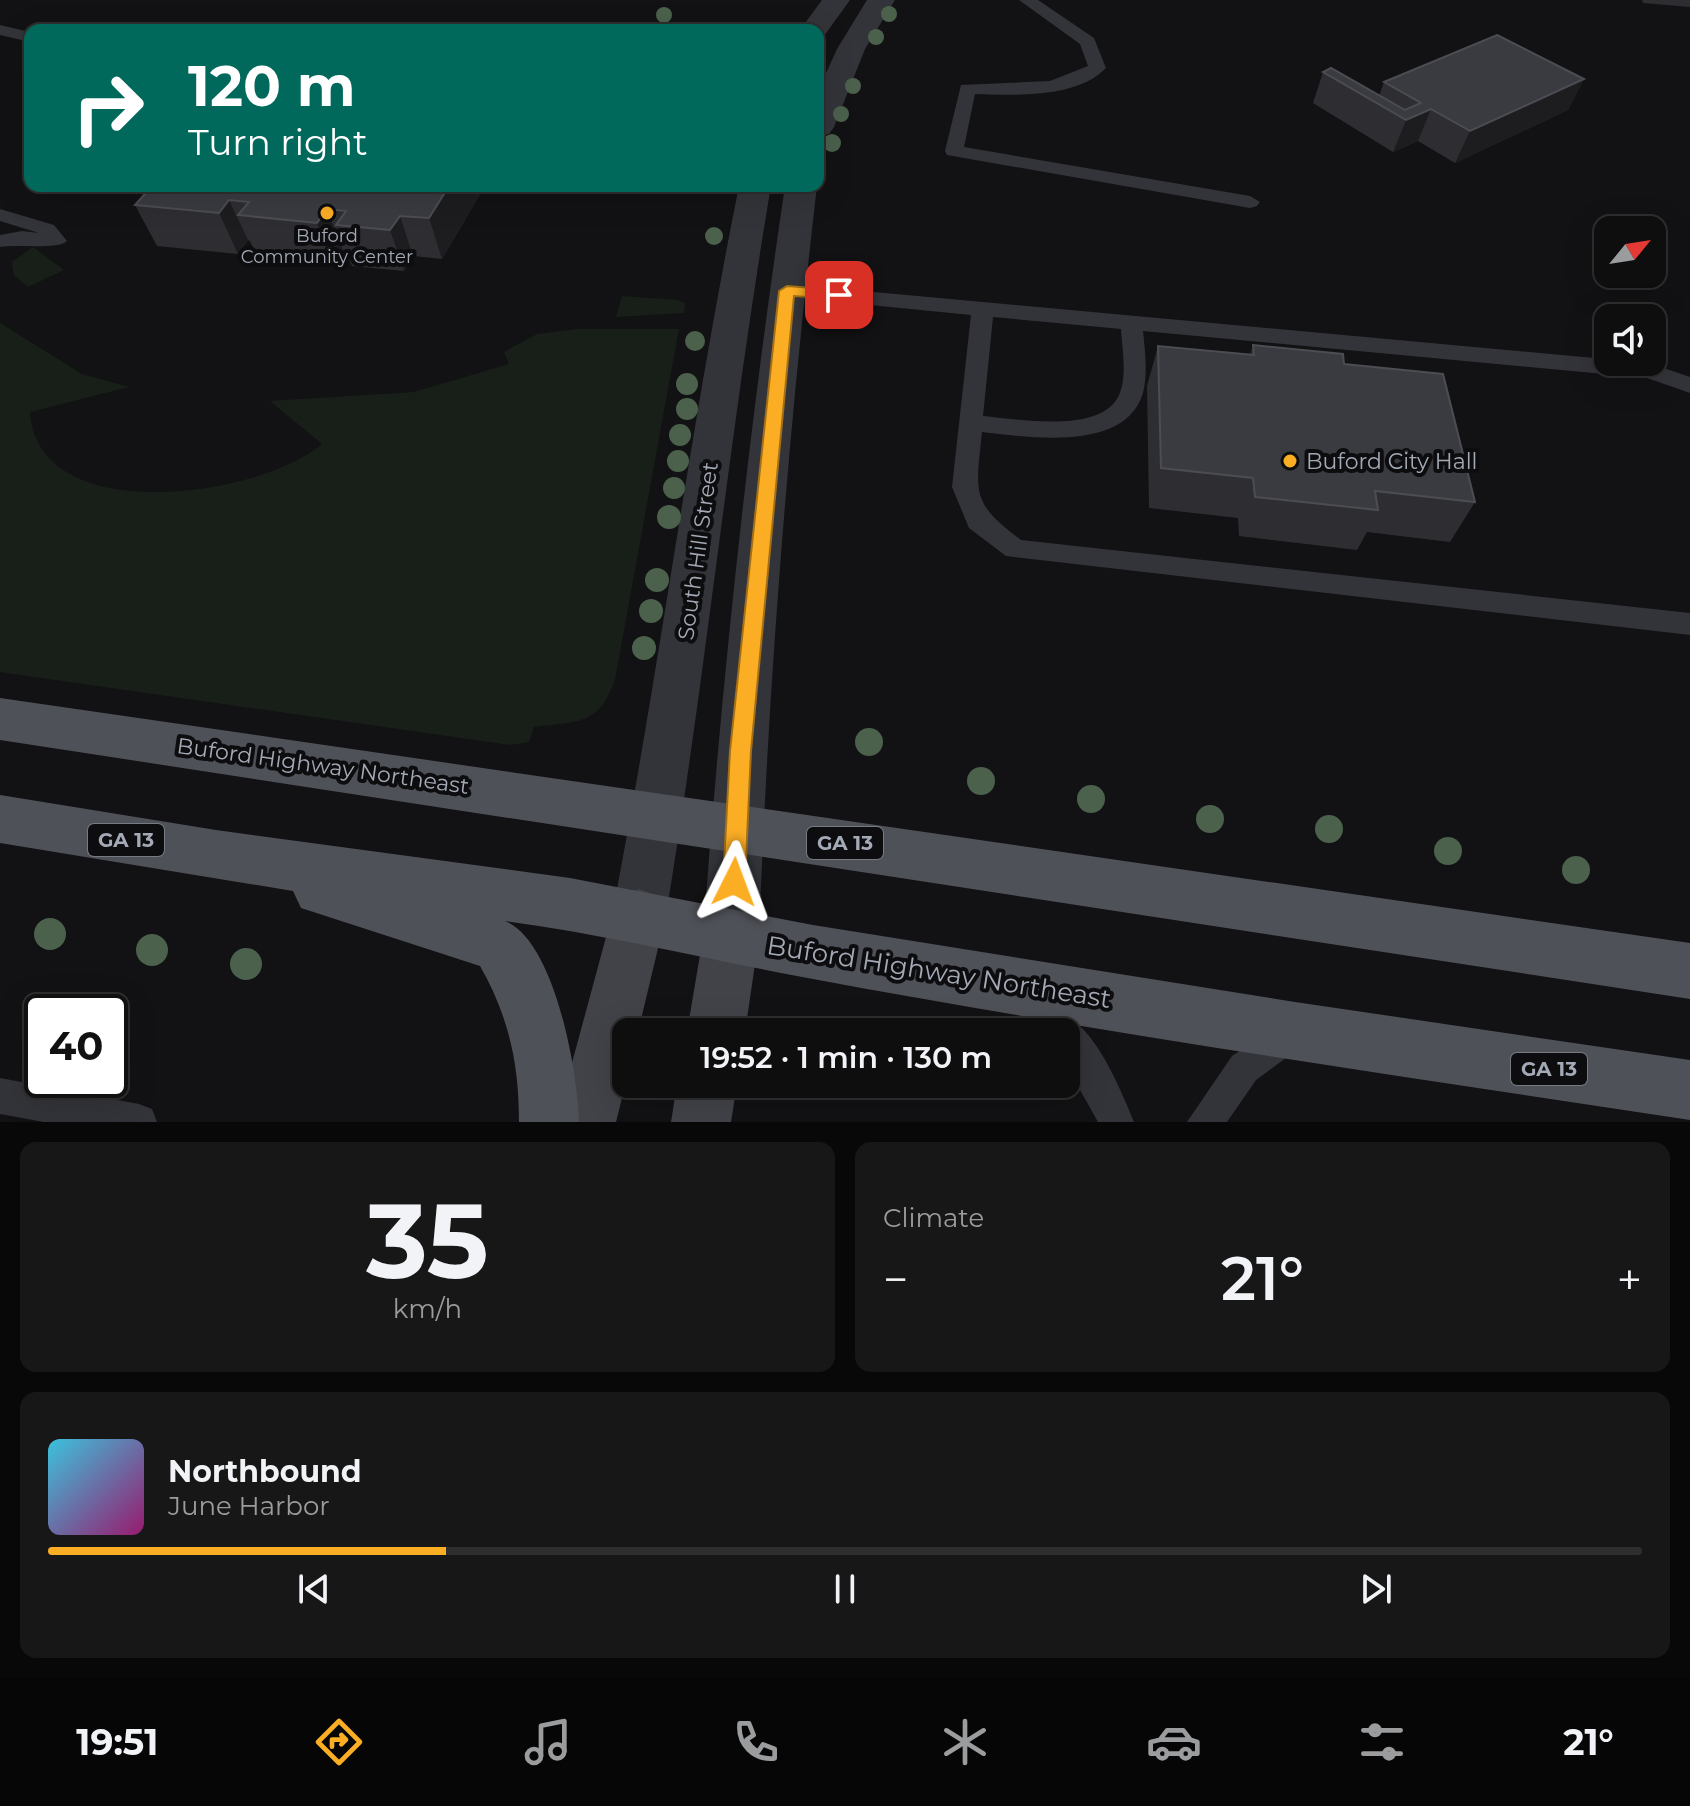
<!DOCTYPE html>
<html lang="en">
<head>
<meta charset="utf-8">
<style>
  body { margin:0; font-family:Montserrat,sans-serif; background:#171718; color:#f1f3f6; height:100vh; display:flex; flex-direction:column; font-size:30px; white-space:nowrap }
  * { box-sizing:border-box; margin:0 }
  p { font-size:26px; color:#9b9c9e }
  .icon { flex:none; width:44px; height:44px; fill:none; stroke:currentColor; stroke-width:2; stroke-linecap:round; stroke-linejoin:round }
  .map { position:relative; height:1122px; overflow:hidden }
  .side { display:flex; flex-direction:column; gap:20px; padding:20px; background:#080808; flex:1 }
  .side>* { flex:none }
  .top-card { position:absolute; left:24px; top:24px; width:800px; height:168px; border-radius:16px; box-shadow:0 8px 32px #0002,0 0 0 2px #2e2e2f; background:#00695c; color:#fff; overflow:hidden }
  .needle { width:52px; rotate:60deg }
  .fabs { position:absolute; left:1594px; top:216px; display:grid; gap:16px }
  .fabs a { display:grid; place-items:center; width:72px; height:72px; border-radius:16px; background:#0e0e0f; box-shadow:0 8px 32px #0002,0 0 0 2px #2e2e2f; font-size:40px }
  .speed { position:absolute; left:24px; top:994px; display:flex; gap:16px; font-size:40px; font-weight:700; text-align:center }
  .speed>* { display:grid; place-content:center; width:104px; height:104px; border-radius:50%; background:#0e0e0f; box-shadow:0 8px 32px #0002,0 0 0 2px #2e2e2f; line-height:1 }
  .speed .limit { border:4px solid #111; border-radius:12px; background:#fff; color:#111 }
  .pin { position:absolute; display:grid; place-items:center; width:68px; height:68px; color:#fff; margin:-34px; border-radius:16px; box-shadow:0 4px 12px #0006 }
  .me { position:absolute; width:88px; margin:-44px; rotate:3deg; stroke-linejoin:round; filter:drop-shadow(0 0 6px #0008) }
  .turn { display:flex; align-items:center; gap:28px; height:168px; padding:0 32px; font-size:36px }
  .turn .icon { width:104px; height:104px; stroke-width:2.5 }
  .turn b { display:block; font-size:56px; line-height:68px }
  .big { font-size:60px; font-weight:600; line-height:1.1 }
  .side .widget { flex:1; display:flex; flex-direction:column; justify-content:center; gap:12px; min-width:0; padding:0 28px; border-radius:16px; background:#171718 }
  .side .dial { align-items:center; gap:0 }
  .dial b { font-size:104px; line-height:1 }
  .song { display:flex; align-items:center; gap:24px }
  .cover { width:96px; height:96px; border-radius:12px; background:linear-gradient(135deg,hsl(190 70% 55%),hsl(320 70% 35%)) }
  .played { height:8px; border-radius:4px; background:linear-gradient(90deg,#fbad24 25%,#2e2e2f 25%) }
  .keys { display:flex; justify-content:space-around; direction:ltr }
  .heat { display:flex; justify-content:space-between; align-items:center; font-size:44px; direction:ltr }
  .side .tiles { flex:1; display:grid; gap:20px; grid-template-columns:1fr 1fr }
  .widget:last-child { grid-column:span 2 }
  .trip { position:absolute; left:612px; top:1018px; width:468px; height:80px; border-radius:16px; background:#0e0e0f; box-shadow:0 8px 32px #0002,0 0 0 2px #2e2e2f; font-weight:600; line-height:80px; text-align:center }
  .tabs { display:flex; height:128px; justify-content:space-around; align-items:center; background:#060606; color:#9b9c9e }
  .tabs .icon { width:56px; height:56px }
  .tabs .current { color:#fbad24 }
  .tabs b { font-size:36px; color:#f1f3f6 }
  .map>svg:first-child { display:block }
  .green { fill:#181f19 }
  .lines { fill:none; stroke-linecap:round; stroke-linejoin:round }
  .service { fill:#333439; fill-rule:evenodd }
  .tertiary { fill:#333439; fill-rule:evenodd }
  .secondary { fill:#414349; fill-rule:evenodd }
  .primary { fill:#4f5158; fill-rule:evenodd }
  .tree { fill:#4b614c }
  .wall { fill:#2e2e32 }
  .shaded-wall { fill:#1d1d20 }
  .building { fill:#3a3b40; stroke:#4b4d52; stroke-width:2 }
  .route { fill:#fbad24; stroke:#a37017; stroke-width:2 }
  .poi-dot { fill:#fbad24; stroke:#0d0d0f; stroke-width:3 }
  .labels { text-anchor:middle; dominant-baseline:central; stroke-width:8; stroke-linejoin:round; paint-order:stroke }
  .far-poi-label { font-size:18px; fill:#a3a9b5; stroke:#0d0d0f }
  .shield { fill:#0d0d0f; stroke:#767a83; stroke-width:2 }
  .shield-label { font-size:20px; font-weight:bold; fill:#a3a9b5 }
  .poi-label { font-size:22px; fill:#a3a9b5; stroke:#0d0d0f; text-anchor:start }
  .street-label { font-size:22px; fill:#a3a9b5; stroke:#0d0d0f }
  .near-street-label { font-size:26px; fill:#a3a9b5; stroke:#0d0d0f }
</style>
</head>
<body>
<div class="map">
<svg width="1690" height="1122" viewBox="0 0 1690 1122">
  <rect width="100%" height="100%" fill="#121214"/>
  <g class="green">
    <polygon points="33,247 64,270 28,287 14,275 12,262"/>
    <polygon points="622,296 677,300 685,303 684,313 616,317"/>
    <path d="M0,323L82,374L129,387L30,412C38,530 260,497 322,444L270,401L414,392L509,364L504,352L537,334L578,329H679L615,679C599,726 579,721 534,727L529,742L510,745L0,672Z"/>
  </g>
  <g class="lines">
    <g class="service">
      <path d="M1019,0H1038L1094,38L1106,68C1076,99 1014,95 975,94L964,147L1250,196L1260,202L1257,206L1250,208L947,155L945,151L961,85L1050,81L1088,66L1080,44Z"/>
      <polygon points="0,25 30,32 30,42 0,35"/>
      <path d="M0,209L54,225L67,241C58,250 18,244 0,247V235L22,231L39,233L0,221Z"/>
      <path d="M787,284L1649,363L1690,377V393L1647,378L1143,331C1145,351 1148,373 1143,393C1125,453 1028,437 982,432C976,493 970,502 1021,540L1690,613V635L1006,556L969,528L952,487L971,315L779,296L776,291L779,286ZM993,317L1121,329C1122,349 1128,378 1118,397C1099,434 1017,419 983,416Z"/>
      <path d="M1066,1017C1096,1029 1122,1092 1134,1122H1098L1066,1065V1032H1050L1054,1022Z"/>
      <polygon points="1290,1017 1302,1022 1307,1034 1302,1046 1256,1080 1227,1122 1187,1122 1232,1056"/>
      <polygon points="0,1078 139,1104 152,1109 157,1122 44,1122 0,1114"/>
    </g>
    <g class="tertiary">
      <polygon points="822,0 850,0 824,36 818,37 818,30 800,30"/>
      <polygon points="867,0 895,0 865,49 834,127 829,134 818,136 818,91 837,49"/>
      <path d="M739,186H771C730,428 706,673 666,915L658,934L639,941L620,934L612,915C659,673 690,428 739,186Z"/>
      <path d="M785,186H817C788,435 768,686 759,937L751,956L731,964L711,956L703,937C721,686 748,435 785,186Z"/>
    </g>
    <g class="secondary">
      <polygon points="639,889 658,896 666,915 638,1032 626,1032 626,1082 616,1122 556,1122 612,915 620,896"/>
      <polygon points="731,910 751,918 759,937 745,1032 687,1032 703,937 711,918"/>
      <polygon points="677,1084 737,1084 731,1122 671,1122"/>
    </g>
    <g class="primary">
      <polygon points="0,698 1690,943 1690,999 0,740"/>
      <path d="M0,795L216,830L570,878L813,925L1295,1002L1690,1060V1120C1398,1076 1104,1033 813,979C710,960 609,935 505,921C555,941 578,1073 579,1122H519C519,1064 509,1017 480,966L301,908L293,891L0,843Z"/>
    </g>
  </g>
  <g class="tree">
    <circle cx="889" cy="14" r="8"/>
    <circle cx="664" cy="15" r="8"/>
    <circle cx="876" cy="37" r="8"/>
    <circle cx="853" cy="86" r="8"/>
    <circle cx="841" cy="114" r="8"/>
    <circle cx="832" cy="143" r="9"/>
    <circle cx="714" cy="236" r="9"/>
    <circle cx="695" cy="341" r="10"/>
    <circle cx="687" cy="384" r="11"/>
    <circle cx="687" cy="409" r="11"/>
    <circle cx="680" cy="435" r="11"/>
    <circle cx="678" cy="461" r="11"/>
    <circle cx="674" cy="488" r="11"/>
    <circle cx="669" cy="517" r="12"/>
    <circle cx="657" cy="580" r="12"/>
    <circle cx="651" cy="611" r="12"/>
    <circle cx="644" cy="648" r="12"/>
    <circle cx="869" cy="742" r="14"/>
    <circle cx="981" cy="781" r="14"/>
    <circle cx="1091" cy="799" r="14"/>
    <circle cx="1210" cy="819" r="14"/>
    <circle cx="1329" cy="829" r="14"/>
    <circle cx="1448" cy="851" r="14"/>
    <circle cx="1576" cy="870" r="14"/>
    <circle cx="50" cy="934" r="16"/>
    <circle cx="152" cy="950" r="16"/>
    <circle cx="246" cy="964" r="16"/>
  </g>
  <g class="wall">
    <polygon points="1642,0 1690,0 1690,7 1643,3"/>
    <polygon points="1323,72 1379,96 1384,82 1584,79 1568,110 1455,163 1418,141 1393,152 1313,103"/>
    <polygon points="485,186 442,259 413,256 404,271 352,266 345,250 343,250 333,264 257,256 250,241 248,240 238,254 157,246 135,205"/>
    <polygon points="1253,345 1344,364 1475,502 1450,542 1367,532 1357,550 1239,536 1238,518 1149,508 1147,386 1158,346 1250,355"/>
  </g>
  <g class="shaded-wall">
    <polygon points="1584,79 1568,110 1455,163 1470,131"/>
    <polygon points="1431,109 1418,141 1393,152 1406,120"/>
    <polygon points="449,186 485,186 442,259 429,218"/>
    <polygon points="229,200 248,240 238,254 219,213"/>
    <polygon points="327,209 343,250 333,264 317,223"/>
    <polygon points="400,216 413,256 404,271 390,230"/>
  </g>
  <g class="building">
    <polygon points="1497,35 1584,79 1470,131 1431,109 1406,120 1323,72 1331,68 1405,110 1421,103 1384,82"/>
    <polygon points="152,186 449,186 429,218 400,216 390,230 336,225 346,211 327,209 317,223 238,215 249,202 229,200 219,213 135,205"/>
    <polygon points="1253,345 1343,354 1344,364 1443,374 1475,502 1375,491 1378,510 1255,497 1253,478 1161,468 1158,346 1254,355"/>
  </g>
  <polygon class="route" points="787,286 839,290 847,295 839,299 794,296 751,751 745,882 742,889 734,892 726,889 723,882 730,751 779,291"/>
  <g class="poi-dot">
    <circle cx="327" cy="213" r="8"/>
    <circle cx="1290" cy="461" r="8"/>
  </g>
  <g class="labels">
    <g class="far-poi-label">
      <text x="327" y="236">Buford<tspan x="327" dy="21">Community Center</tspan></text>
    </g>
    <g class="shield">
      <rect x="88" y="824" width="76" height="32" rx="6"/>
      <rect x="807" y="827" width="76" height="32" rx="6"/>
      <rect x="1511" y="1053" width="76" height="32" rx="6"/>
    </g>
    <g class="shield-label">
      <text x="126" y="840">GA 13</text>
      <text x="845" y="843">GA 13</text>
      <text x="1549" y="1069">GA 13</text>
    </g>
    <g class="poi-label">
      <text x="1306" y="461">Buford City Hall</text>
    </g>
    <g class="street-label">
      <text transform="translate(698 551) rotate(-82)">South Hill Street</text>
      <text transform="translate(323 766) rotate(8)">Buford Highway Northeast</text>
    </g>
    <g class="near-street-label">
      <text transform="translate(939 972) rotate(9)">Buford Highway Northeast</text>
    </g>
  </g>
</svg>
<div class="fabs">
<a><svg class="needle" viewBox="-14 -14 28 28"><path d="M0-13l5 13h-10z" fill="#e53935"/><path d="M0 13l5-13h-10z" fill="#9b9c9e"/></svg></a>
<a><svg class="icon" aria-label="sound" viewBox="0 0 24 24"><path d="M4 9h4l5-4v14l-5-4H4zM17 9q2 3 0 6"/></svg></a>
</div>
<div class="speed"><div class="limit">40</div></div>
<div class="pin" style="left:839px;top:295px;background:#d93025"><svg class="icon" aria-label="arrive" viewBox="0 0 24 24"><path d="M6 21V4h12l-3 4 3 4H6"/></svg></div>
<svg class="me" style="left:734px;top:882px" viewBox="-20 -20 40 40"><path d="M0-17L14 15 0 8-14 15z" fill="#fbad24" stroke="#fff" stroke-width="4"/></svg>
<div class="trip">19:52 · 1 min · 130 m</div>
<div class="top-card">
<div class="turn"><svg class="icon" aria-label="right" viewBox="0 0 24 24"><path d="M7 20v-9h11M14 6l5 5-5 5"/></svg><div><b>120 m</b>Turn right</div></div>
</div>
</div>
<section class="side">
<div class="tiles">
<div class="widget dial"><b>35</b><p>km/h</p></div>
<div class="widget"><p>Climate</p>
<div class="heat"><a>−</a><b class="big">21°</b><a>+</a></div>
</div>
<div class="widget">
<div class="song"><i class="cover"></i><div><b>Northbound</b><p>June Harbor</p></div></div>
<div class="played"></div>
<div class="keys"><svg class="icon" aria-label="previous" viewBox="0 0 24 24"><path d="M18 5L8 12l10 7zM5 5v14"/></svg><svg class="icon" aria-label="pause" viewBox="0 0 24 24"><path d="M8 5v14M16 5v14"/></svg><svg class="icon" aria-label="next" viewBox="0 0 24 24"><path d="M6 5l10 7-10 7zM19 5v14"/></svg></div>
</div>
</div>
</section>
<nav class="tabs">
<b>19:51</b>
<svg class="icon current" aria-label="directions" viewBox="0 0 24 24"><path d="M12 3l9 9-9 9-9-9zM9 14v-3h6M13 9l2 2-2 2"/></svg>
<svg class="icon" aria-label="music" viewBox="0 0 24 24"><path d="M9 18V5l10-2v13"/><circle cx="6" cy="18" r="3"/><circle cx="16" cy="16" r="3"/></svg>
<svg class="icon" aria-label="phone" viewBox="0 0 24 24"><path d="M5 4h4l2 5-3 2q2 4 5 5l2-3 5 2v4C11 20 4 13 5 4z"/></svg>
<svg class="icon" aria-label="climate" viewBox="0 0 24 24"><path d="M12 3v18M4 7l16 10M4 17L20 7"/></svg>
<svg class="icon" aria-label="car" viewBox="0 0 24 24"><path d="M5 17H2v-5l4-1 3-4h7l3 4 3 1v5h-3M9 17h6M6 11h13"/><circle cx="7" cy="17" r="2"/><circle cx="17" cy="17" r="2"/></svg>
<svg class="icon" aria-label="filters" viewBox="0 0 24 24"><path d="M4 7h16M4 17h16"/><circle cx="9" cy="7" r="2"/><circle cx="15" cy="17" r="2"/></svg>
<b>21°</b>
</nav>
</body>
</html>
